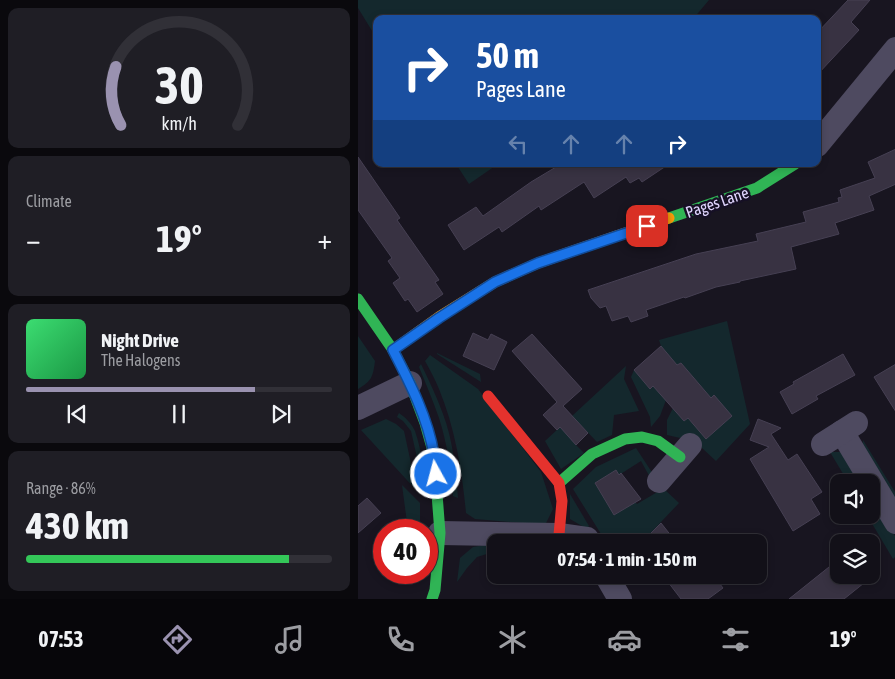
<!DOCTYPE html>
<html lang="en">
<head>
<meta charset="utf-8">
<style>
  body { margin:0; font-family:"Asap Condensed",sans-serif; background:#1f1e25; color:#f1f3f6; height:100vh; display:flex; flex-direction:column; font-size:19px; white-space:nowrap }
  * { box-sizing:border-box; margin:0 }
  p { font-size:16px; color:#9c9da2 }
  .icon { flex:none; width:28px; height:28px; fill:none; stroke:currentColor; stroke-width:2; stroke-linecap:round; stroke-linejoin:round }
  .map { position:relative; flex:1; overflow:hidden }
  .panel { display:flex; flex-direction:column; gap:8px; padding:8px; background:#0a090d; width:358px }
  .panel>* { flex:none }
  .hud { position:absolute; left:15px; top:15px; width:448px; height:152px; border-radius:10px; box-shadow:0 2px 8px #0003,0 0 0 1px #313037; background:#1a4fa0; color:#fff; overflow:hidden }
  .controls { position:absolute; left:472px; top:474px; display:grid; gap:10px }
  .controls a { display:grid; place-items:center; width:50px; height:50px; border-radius:10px; background:#121018; box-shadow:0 2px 8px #0003,0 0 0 1px #313037; font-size:25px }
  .speed { position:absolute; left:15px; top:519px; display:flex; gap:10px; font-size:25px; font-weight:700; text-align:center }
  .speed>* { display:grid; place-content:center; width:65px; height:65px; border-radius:50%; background:#121018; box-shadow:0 2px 8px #0003,0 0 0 1px #313037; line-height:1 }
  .speed .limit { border:8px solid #d22; background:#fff; color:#111 }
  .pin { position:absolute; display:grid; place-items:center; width:42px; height:42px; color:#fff; margin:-21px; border-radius:10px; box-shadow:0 2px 8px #0006 }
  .me { position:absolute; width:55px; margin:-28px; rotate:353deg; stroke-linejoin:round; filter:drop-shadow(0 0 4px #0008) }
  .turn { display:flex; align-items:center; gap:18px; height:105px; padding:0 20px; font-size:22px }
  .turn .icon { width:65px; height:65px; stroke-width:2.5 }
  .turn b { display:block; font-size:35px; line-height:42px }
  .lanes { display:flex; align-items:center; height:48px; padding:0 20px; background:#0003; justify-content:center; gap:25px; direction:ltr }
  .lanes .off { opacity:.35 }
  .big { font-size:38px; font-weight:700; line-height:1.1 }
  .panel .tile { flex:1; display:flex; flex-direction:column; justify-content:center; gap:8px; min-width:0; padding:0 18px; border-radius:10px; background:#1f1e25 }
  .panel .dial { align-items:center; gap:0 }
  .dial svg { height:130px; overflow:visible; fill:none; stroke:#313037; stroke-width:7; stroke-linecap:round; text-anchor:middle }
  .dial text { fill:#f1f3f6; stroke:none }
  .song { display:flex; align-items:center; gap:15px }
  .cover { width:60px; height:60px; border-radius:8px; background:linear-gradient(135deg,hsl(140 70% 55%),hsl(140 70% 35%)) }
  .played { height:5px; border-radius:2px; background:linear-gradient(90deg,#9a92b0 75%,#313037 75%) }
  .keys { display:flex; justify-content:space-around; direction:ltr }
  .heat { display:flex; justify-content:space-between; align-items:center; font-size:28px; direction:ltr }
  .charge { height:8px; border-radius:4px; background:linear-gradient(90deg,#34c759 86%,#313037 0) }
  .trip { position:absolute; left:129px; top:534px; width:280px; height:50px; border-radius:10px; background:#121018; box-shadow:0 2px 8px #0003,0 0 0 1px #313037; font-weight:700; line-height:50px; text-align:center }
  .menu { display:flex; height:80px; justify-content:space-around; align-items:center; background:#07060a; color:#9c9da2 }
  .menu .icon { width:35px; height:35px }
  .menu .on { color:#9a92b0 }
  .menu b { font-size:22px; color:#f1f3f6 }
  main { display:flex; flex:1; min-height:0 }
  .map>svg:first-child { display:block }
  .green { fill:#14282d }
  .building { fill:#383242; stroke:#464053 }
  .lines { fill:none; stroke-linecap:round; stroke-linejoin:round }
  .street { stroke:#4e4a60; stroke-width:24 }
  .fast { stroke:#30b455; stroke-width:11 }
  .slow { stroke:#ff9f0a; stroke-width:11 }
  .jam { stroke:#e5322d; stroke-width:11 }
  .route-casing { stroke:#114b97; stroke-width:12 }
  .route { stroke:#1a73e8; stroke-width:9 }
  .labels { text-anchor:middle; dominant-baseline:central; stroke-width:5; stroke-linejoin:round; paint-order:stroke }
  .street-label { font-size:16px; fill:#e0d5fe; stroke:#161025 }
</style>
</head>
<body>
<main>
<section class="panel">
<div class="tile dial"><svg viewBox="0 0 100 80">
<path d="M14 69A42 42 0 1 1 86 69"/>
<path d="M14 69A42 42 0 0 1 11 33" stroke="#9a92b0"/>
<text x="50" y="56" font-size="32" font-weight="700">30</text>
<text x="50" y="72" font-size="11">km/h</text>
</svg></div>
<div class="tile"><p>Climate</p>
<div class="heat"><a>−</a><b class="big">19°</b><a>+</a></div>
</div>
<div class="tile">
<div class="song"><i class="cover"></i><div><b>Night Drive</b><p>The Halogens</p></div></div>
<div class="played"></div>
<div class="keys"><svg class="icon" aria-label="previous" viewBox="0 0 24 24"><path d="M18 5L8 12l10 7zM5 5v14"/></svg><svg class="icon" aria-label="pause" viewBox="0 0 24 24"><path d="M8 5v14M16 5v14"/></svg><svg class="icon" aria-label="next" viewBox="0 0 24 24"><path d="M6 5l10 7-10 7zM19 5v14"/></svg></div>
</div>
<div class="tile"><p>Range · 86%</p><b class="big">430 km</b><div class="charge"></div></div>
</section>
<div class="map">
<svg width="538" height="599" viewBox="0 0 538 599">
  <rect width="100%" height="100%" fill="#181520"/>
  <g class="green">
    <polygon points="0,0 351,0 335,19 19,19 19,39 0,8"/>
    <polygon points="98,164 140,164 111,184"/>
    <polygon points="369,321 392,424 358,461 344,448 331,440 309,435 309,420 315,408 326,421 330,418 348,439 374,416 356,396 353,398 323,363 319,365 303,346 301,340"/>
    <path d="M0,336L17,361C15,376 14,381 0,389Z"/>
    <polygon points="79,353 122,374 123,382 79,354"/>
    <path d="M72,355L120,389L183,472L195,509L187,525L117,519L108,513C104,470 97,428 81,389C77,379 72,370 67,361Z"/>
    <path d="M63,364C71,381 79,397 85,414C95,440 98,471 100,498L95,496C93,470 89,443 81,418C75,401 68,384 61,367Z"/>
    <polygon points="268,366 266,379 281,411 256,415 254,435 239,442 218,420 218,445 226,453 203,469 187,441"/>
    <polygon points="276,370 292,389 296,386 308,400 302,416 293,427 292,417 273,377"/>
    <path d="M41,413C47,417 54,424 57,431C64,451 66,474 69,495H64L60,462L53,431L45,421L39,417Z"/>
    <polygon points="28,419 38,424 46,431 59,491 3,430"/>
    <polygon points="505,440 537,492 537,506 504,451"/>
    <polygon points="278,448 297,477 294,481 283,461 261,475 258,471 237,483 256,515 277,502 279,504 301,491 306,489 321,503 284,542 248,542 215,489 238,467"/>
    <polygon points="472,452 486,452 505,482 490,482"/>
    <polygon points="44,485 62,503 62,530 50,530"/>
    <polygon points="212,494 231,526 229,529 212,519"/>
    <polygon points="514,497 537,536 537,557 535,559 509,515 514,515"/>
    <polygon points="133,544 132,553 119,557 109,568 99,582 102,558 115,547"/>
  </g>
  <g class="building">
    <polygon points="490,0 512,0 493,22 501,30 459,75 459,33"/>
    <polygon points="538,149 538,184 511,196 516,210 477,223 481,234 433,247 438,269 382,281 382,282 358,287 327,298 326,297 288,310 290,316 273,322 270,316 254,321 248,306 242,308 233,298 230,290 338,254 400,241 398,234 448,222 445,212 481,202 480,198 484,197 482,190 517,178 510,162"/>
    <polygon points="0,157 42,218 39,220 81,280 77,282 85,294 59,312 50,299 47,301 35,283 42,278 30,261 34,258 0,210"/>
    <polygon points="203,164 311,164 284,182 281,178 272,183 268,177 236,198 226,182 183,210 181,206 144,232 141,227 106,250 90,225 118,207 125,216 173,182"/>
    <polygon points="115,333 130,340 133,334 149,342 136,370 105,356"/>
    <polygon points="174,334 224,389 205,406 230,433 218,445 202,427 199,430 185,415 199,402 154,351"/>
    <polygon points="303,346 319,365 323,363 353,398 356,395 374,416 348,439 330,418 326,421 295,386 292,389 276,370"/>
    <polygon points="485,354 497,375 458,396 460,399 434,414 422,392 436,384 435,382"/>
    <polygon points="538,364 538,412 516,377"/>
    <polygon points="400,419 423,428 413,434 430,460 439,454 464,492 453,499 462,514 435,531 392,459 411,447 392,440"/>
    <polygon points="258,470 261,475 263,473 283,499 256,515 237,483"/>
    <polygon points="9,498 23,513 0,533 0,506"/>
    <polygon points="303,523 318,542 284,542"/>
    <polygon points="481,559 481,575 516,575 486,599 431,599"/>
    <polygon points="319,575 355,575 365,588 350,599 323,599 310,582"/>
  </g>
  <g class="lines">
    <g class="street">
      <polyline points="459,145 538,49"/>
      <polyline points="0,408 52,383"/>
      <polyline points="484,432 538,522"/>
      <polyline points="465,444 498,423"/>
      <polyline points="301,481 332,445"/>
      <polyline points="82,533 201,535 229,539 231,542"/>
      <polyline points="248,575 262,599"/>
    </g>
    <g class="fast">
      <polyline points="311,218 399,188 437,164"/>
      <polyline points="0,299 35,350 52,383 67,423 76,455 82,533 77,590 74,599"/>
      <polyline points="201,483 234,454 267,439 284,437 300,441 322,457"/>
    </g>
    <polyline class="slow" points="35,350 81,317 137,282 180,263 311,218"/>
    <polyline class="jam" points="130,396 201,483 204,501 201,535"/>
  </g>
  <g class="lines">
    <defs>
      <path id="route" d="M78,474C77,468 77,461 76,455C70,418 52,383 35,350L81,318L137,282L180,263L289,226"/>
    </defs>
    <use href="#route" class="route-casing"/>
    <use href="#route" class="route"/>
  </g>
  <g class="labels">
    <g class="street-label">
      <text transform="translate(359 202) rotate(-19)">Pages Lane</text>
    </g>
  </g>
</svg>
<div class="controls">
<a><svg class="icon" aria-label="sound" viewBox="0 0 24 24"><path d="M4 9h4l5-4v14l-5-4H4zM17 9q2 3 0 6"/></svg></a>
<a><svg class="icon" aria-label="layers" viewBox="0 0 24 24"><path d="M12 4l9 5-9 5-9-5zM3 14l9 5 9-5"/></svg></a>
</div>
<div class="speed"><div class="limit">40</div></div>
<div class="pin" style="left:289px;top:226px;background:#d93025"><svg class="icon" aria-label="arrive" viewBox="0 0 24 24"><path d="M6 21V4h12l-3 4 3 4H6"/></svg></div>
<svg class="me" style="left:78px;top:474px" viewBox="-20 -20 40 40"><circle r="17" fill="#1a73e8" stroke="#fff" stroke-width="3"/><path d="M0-11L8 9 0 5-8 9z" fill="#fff"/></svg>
<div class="trip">07:54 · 1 min · 150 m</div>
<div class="hud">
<div class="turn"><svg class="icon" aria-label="right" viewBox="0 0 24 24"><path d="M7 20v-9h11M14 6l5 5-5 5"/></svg><div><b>50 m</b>Pages Lane</div></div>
<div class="lanes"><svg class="icon off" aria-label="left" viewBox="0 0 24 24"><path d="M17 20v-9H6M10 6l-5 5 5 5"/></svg><svg class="icon off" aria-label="ahead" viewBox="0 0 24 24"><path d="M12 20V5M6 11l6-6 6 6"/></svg><svg class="icon off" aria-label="ahead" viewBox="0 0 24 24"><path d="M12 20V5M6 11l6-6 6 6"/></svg><svg class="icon" aria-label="right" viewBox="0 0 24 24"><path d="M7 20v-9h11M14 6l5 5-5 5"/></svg></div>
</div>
</div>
</main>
<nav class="menu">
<b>07:53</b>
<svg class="icon on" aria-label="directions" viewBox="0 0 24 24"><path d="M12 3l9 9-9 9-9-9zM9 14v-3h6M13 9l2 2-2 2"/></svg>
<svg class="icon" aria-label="music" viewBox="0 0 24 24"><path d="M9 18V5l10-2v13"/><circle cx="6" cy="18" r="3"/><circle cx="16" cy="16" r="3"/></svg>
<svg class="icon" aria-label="phone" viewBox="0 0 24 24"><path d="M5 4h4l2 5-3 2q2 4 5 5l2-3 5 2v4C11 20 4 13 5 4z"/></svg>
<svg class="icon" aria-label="climate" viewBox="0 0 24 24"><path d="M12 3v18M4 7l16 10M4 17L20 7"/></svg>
<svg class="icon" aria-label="car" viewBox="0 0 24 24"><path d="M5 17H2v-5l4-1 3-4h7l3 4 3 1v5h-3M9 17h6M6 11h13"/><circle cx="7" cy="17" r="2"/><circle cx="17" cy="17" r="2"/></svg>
<svg class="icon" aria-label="filters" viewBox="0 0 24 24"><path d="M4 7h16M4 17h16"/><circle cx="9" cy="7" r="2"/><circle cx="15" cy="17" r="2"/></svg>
<b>19°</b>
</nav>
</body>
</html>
